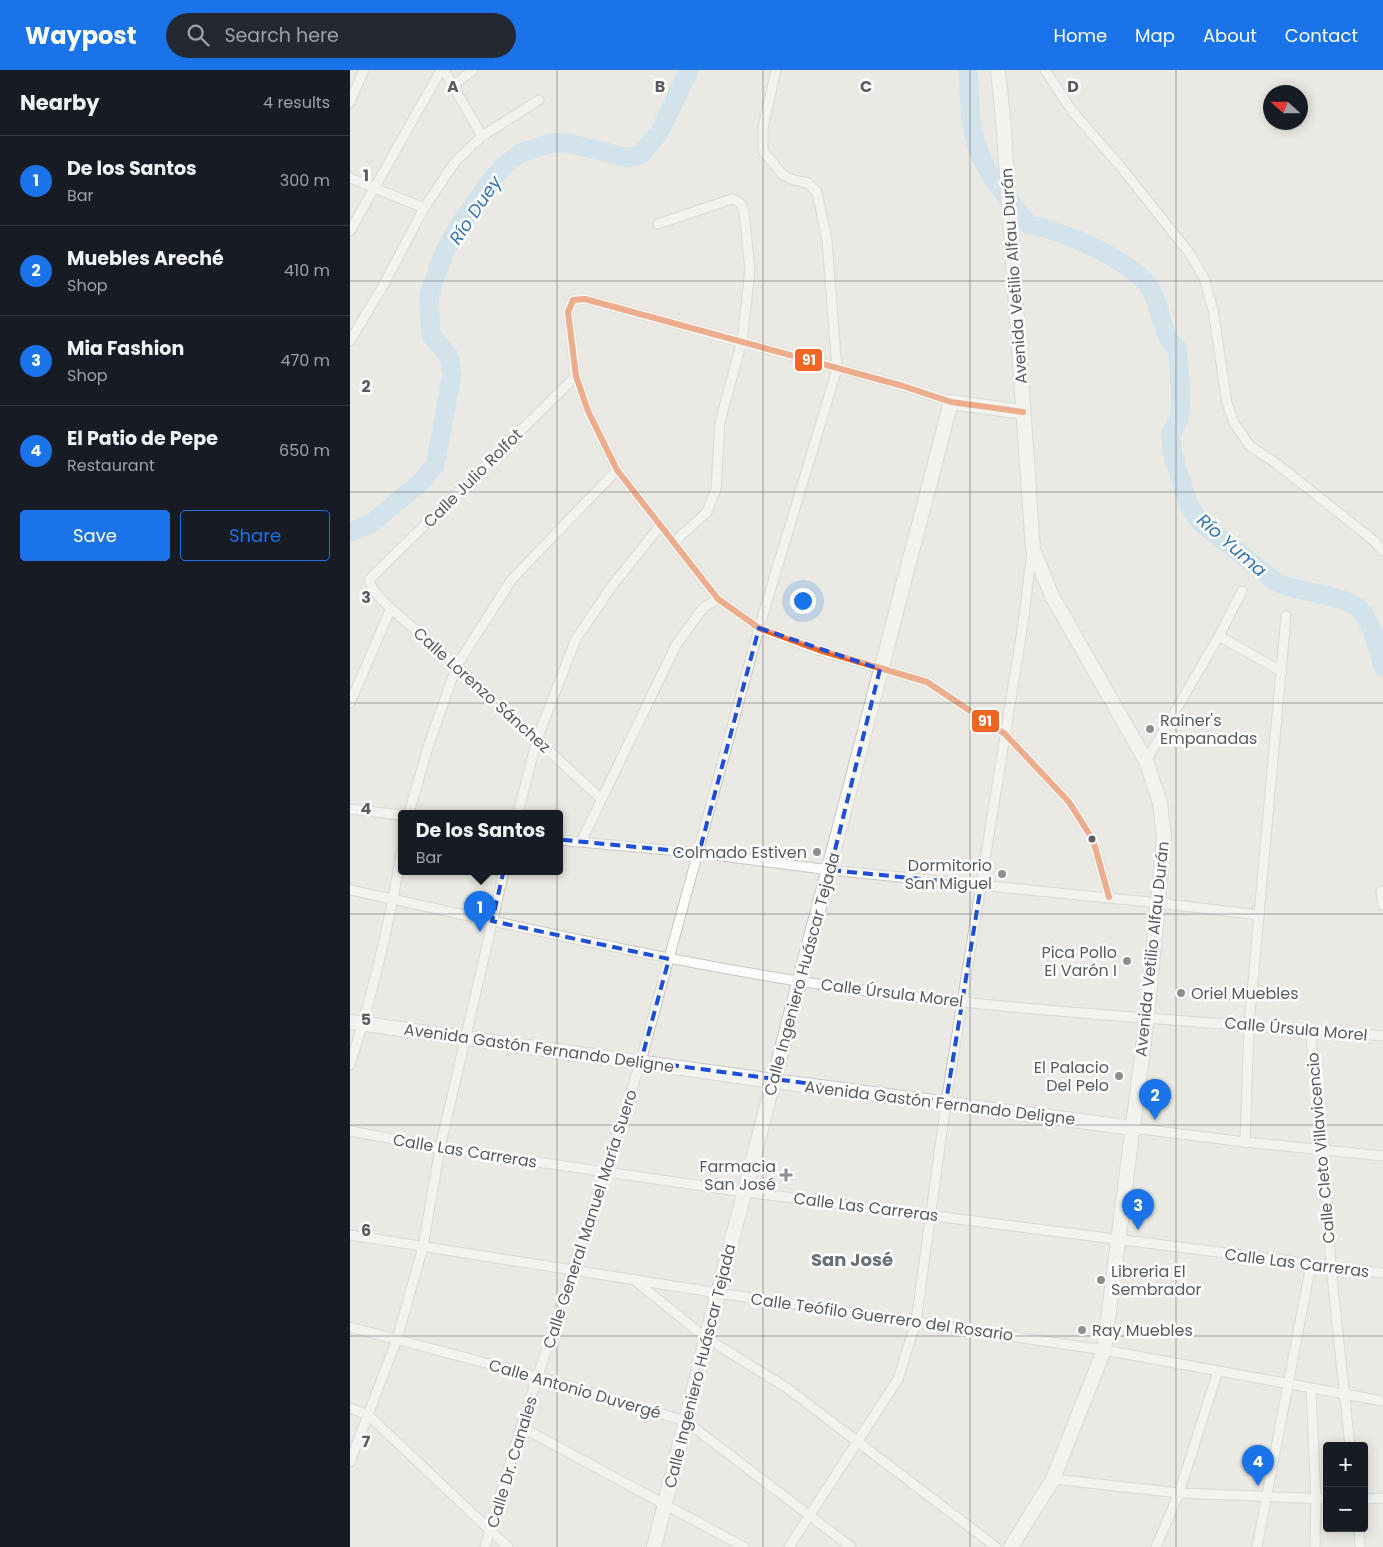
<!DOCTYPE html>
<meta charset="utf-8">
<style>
:root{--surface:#171b24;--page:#242831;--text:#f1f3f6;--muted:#9ea1a6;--line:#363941;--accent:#1a73e8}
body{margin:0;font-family:Poppins,sans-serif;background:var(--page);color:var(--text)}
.controls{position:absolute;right:15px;bottom:15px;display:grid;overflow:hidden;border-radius:5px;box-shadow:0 2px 12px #0003}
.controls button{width:45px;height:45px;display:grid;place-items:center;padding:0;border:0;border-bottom:1px solid var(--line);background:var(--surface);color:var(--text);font:25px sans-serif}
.compass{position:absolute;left:913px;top:15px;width:45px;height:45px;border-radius:50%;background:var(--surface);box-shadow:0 2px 12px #0003;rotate:291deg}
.you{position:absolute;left:452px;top:530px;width:18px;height:18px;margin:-12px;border:4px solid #fff;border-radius:50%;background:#1a73e8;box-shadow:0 0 0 8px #1a73e833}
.badge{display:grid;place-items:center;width:32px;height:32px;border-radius:50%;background:var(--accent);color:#fff;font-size:16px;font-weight:700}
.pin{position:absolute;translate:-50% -41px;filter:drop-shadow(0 1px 2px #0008)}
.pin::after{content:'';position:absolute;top:26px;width:18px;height:15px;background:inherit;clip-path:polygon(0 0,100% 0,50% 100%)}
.popup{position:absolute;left:48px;top:740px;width:165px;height:65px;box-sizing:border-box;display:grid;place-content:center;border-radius:5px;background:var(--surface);filter:drop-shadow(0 1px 4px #0005);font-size:16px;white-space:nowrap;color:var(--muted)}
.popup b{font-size:19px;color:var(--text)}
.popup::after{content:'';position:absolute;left:50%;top:100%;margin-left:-10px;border:10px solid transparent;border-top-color:var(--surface)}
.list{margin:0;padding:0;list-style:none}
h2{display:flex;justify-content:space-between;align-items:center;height:65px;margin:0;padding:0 20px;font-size:21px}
h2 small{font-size:16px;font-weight:400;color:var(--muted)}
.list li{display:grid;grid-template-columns:32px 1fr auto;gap:15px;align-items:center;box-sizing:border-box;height:90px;padding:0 20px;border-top:1px solid var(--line)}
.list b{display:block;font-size:19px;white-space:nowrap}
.list p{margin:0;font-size:16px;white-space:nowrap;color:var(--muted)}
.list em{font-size:16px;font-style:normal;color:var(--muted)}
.actions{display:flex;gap:10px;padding:15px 20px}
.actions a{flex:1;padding:11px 0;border:1px solid var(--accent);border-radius:5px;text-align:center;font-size:18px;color:var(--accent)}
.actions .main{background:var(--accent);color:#fff}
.icon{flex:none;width:28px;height:28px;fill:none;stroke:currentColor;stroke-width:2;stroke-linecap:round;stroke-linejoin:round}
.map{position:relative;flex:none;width:1033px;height:1477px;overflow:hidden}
header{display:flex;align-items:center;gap:30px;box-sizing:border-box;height:70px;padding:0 25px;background:var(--accent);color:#fff}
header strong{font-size:24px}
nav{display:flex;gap:28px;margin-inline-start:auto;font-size:18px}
.search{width:350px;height:45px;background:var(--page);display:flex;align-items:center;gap:12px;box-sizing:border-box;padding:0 18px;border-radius:28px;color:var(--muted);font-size:19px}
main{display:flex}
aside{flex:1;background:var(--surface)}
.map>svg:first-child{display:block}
</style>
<header>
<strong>Waypost</strong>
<div class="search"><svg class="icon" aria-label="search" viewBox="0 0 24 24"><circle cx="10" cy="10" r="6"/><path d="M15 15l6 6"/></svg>Search here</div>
<nav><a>Home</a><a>Map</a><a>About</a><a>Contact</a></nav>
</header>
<main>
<aside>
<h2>Nearby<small>4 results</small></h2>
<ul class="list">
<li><span class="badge">1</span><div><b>De los Santos</b><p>Bar</p></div><em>300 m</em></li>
<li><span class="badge">2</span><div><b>Muebles Areché</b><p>Shop</p></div><em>410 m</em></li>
<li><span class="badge">3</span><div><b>Mia Fashion</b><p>Shop</p></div><em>470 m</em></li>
<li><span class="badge">4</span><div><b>El Patio de Pepe</b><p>Restaurant</p></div><em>650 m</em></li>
</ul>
<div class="actions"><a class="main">Save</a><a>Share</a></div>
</aside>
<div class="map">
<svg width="1033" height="1477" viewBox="0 0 1033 1477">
<rect width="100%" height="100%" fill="#eae9e3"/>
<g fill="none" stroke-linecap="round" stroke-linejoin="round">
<g stroke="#b6dbf7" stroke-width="19">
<path d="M618 0C620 22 619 45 624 66 631 100 659 129 679 155 711 159 789 193 803 223 812 242 811 265 827 278L831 320 830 347 821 364 822 382 839 436 851 453 926 512C949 523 986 524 1004 535 1021 545 1028 579 1033 597"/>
<path d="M0 462 22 453 72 411 85 395 102 305 99 286 81 265 79 225 94 183 105 162 140 111 155 95 171 83 201 73H218L279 88 291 84 309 63 339 0"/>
</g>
<g stroke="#c6c6c4" stroke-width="11">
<g id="street">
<path d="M94 0 132 66"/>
<path d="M695 0 722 41 770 96 840 184 854 208 863 240 877 333 884 353 900 376 927 394 1023 470 1033 481"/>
<path d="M103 16 123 0"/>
<path d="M0 32 14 0"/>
<path d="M0 108 74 138"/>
<path d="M308 154 382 129C390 131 392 134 394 142L400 200 392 271 370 352 366 419 357 442 324 472"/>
<path d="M0 161 91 0"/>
<path d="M0 271 33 216 74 138 105 92 132 66 189 30"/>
<path d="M226 306 20 509C17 522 57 552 67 561 129 615 189 672 250 728"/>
<path d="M601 332 553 316 235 229 223 230 218 242 226 306 238 341 267 400 368 529 409 558 469 580 577 612 655 664 719 732 743 770 759 827"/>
<path d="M869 566 932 602"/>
<path d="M0 633 41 538"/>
<path d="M796 691 869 566 892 521"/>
<path d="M0 739 51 745"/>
<path d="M59 743 79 674 107 595 162 509 267 400"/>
<path d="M168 743 187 669 226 569 262 516 310 456"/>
<path d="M209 770 349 783 480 800 809 833 909 845"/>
<path d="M231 772 326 575 353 538 368 529"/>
<path d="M0 820C149 852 297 887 448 911 641 941 838 950 1033 966"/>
<path d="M1031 821 1033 835"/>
<path d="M960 960 974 1080 981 1197 1000 1376"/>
<path d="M0 995C22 926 39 856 51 785"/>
<path d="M783 1058 895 1072 1033 1086"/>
<path d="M0 1061 90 1078 395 1122 1033 1203"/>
<path d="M895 1072 899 955 936 546"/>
<path d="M0 1165 368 1223 754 1280 1033 1331"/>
<path d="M283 1209 356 1268 437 1318 646 1477"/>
<path d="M0 1257 189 1307 335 1351 501 1477"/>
<path d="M961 1319 966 1429 965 1477"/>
<path d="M0 1338 18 1345 158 1477"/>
<path d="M171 1357 394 1477"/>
<path d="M0 1392 47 1269 73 1177 90 1078 154 801"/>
<path d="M703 1409 829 1423 977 1429"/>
<path d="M1014 1429 1033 1428"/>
<path d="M1009 1458 1010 1477"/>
<path d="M135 1477 171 1357 291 991 409 558 487 299 477 170 467 122 458 113 444 110 433 105 413 81V58L426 0"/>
<path d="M439 1477 548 1309 566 1252 596 1032 673 554 682 481"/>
<path d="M806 1477 829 1423 868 1301"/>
<path d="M907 1477 961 1194"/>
</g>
</g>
<g stroke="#c6c7c5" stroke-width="16">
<g id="secondary">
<path d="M648 0 653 49 683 479 702 526 796 691 810 733 814 767 797 947 754 1280 703 1409 661 1477"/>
<path d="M0 952 424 1011 783 1058"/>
<path d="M304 1477 368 1223 601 332 673 342"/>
</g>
</g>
<use href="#street" stroke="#fcfcfb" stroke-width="9"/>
<use href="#secondary" stroke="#fcfcfb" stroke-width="14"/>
<g stroke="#fff" stroke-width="10">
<path id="bus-1" d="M673 342 601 332 553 316 235 229 223 230 218 242 226 306 238 341 267 400 368 529 409 558 469 580 577 612 655 664 719 732 743 770 759 827"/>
</g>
<use href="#bus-1" stroke="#f26522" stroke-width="6"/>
</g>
<path d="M0 0H1033V1477H0ZM409 558 530 599 480 800 631 815 596 1032 291 991 319 889 142 851 162 765 349 783Z" fill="#eae9e3" fill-opacity=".55" fill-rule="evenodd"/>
<path fill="none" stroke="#1d4ed8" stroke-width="4" stroke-dasharray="10 6" stroke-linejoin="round" d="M409 558 530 599 480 800 631 815 596 1032 291 991 319 889 142 851 162 765 349 783Z"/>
<path fill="none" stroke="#595d62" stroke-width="1" stroke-opacity="0.55" d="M207 0V1477M413 0V1477M620 0V1477M826 0V1477M0 211H1033M0 422H1033M0 633H1033M0 844H1033M0 1055H1033M0 1266H1033"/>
<g fill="#8c8e8f" stroke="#fff" stroke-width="2">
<circle cx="800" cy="659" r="5"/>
<circle cx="467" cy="782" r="5"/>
<circle cx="652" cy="804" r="5"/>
<circle cx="777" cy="891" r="5"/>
<circle cx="831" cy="923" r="5"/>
<circle cx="769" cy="1006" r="5"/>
<path d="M433.5 1097.5h5v5h5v5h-5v5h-5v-5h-5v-5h5z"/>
<circle cx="751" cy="1210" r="5"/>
<circle cx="732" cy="1260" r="5"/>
</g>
<circle fill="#595d62" stroke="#fff" stroke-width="2" cx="742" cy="769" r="4.5"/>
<g text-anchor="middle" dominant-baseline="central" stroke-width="5" stroke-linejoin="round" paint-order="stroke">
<g font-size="16" fill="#595d62" stroke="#fff">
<text transform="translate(664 206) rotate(-94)">Avenida Vetilio Alfau Durán</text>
<text transform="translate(123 408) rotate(-45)">Calle Julio Rolfot</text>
<text transform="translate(132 620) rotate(42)">Calle Lorenzo Sánchez</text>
<text transform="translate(802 879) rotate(-84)">Avenida Vetilio Alfau Durán</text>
<text transform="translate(452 904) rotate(-75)">Calle Ingeniero Huáscar Tejada</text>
<text transform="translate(542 923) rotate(7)">Calle Úrsula Morel</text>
<text transform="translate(946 959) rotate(5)">Calle Úrsula Morel</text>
<text transform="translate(189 978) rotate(8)">Avenida Gastón Fernando Deligne</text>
<text transform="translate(590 1033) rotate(7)">Avenida Gastón Fernando Deligne</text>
<text transform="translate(971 1078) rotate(-95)">Calle Cleto Villavicencio</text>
<text transform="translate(115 1081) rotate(9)">Calle Las Carreras</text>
<text transform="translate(516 1137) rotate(7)">Calle Las Carreras</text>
<text transform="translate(240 1149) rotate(-72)">Calle General Manuel María Suero</text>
<text transform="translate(947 1193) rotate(7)">Calle Las Carreras</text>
<text transform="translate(532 1247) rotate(8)">Calle Teófilo Guerrero del Rosario</text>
<text transform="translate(350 1296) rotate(-76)">Calle Ingeniero Huáscar Tejada</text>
<text transform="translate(225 1319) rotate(16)">Calle Antonio Duvergé</text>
<text transform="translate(162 1392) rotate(-73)">Calle Dr. Canales</text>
</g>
<g font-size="16" fill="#595d62" stroke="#fff" text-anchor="end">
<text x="810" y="650" text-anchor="start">Rainer's<tspan x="810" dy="18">Empanadas</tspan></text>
<text x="457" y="782">Colmado Estiven</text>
<text x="642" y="795">Dormitorio<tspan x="642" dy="18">San Miguel</tspan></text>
<text x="767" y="882">Pica Pollo<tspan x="767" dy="18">El Varón I</tspan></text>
<text x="841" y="923" text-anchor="start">Oriel Muebles</text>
<text x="759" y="997">El Palacio<tspan x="759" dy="18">Del Pelo</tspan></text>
<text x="426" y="1096">Farmacia<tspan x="426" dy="18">San José</tspan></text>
<text x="761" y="1201" text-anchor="start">Libreria El<tspan x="761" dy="18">Sembrador</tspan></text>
<text x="742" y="1260" text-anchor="start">Ray Muebles</text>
</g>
<g font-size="18" font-style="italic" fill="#3775b7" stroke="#fff">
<text transform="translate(125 140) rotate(-56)">Río Duey</text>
<text transform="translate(882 475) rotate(41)">Río Yuma</text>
</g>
<g font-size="18" font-weight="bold" fill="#6a6f75" stroke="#fff">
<text x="502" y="1189">San José</text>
</g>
</g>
<g font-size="16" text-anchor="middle" font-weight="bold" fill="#595d62" stroke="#fff" stroke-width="5" stroke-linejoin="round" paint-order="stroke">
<text x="103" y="22">A</text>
<text x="310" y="22">B</text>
<text x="516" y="22">C</text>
<text x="723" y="22">D</text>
<text x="16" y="111">1</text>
<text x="16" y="322">2</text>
<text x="16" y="533">3</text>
<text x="16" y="744">4</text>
<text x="16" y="955">5</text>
<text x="16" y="1166">6</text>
<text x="16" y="1377">7</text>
</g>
<g stroke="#fff" stroke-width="2">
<rect x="444" y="278" width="29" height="24" rx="5" fill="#f26522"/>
<rect x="621" y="639" width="29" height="24" rx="5" fill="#f26522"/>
</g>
<g font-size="14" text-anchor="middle" font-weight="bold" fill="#fff">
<text x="459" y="295">91</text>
<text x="635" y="656">91</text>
</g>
</svg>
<div class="controls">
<button>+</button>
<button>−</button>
</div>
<svg class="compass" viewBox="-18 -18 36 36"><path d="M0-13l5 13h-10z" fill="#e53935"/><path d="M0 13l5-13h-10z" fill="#9ea1a6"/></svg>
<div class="you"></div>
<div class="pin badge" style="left:130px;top:862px">1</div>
<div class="popup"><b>De los Santos</b>Bar</div>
<div class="pin badge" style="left:805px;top:1050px">2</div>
<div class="pin badge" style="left:788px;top:1160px">3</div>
<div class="pin badge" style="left:908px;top:1416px">4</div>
</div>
</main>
